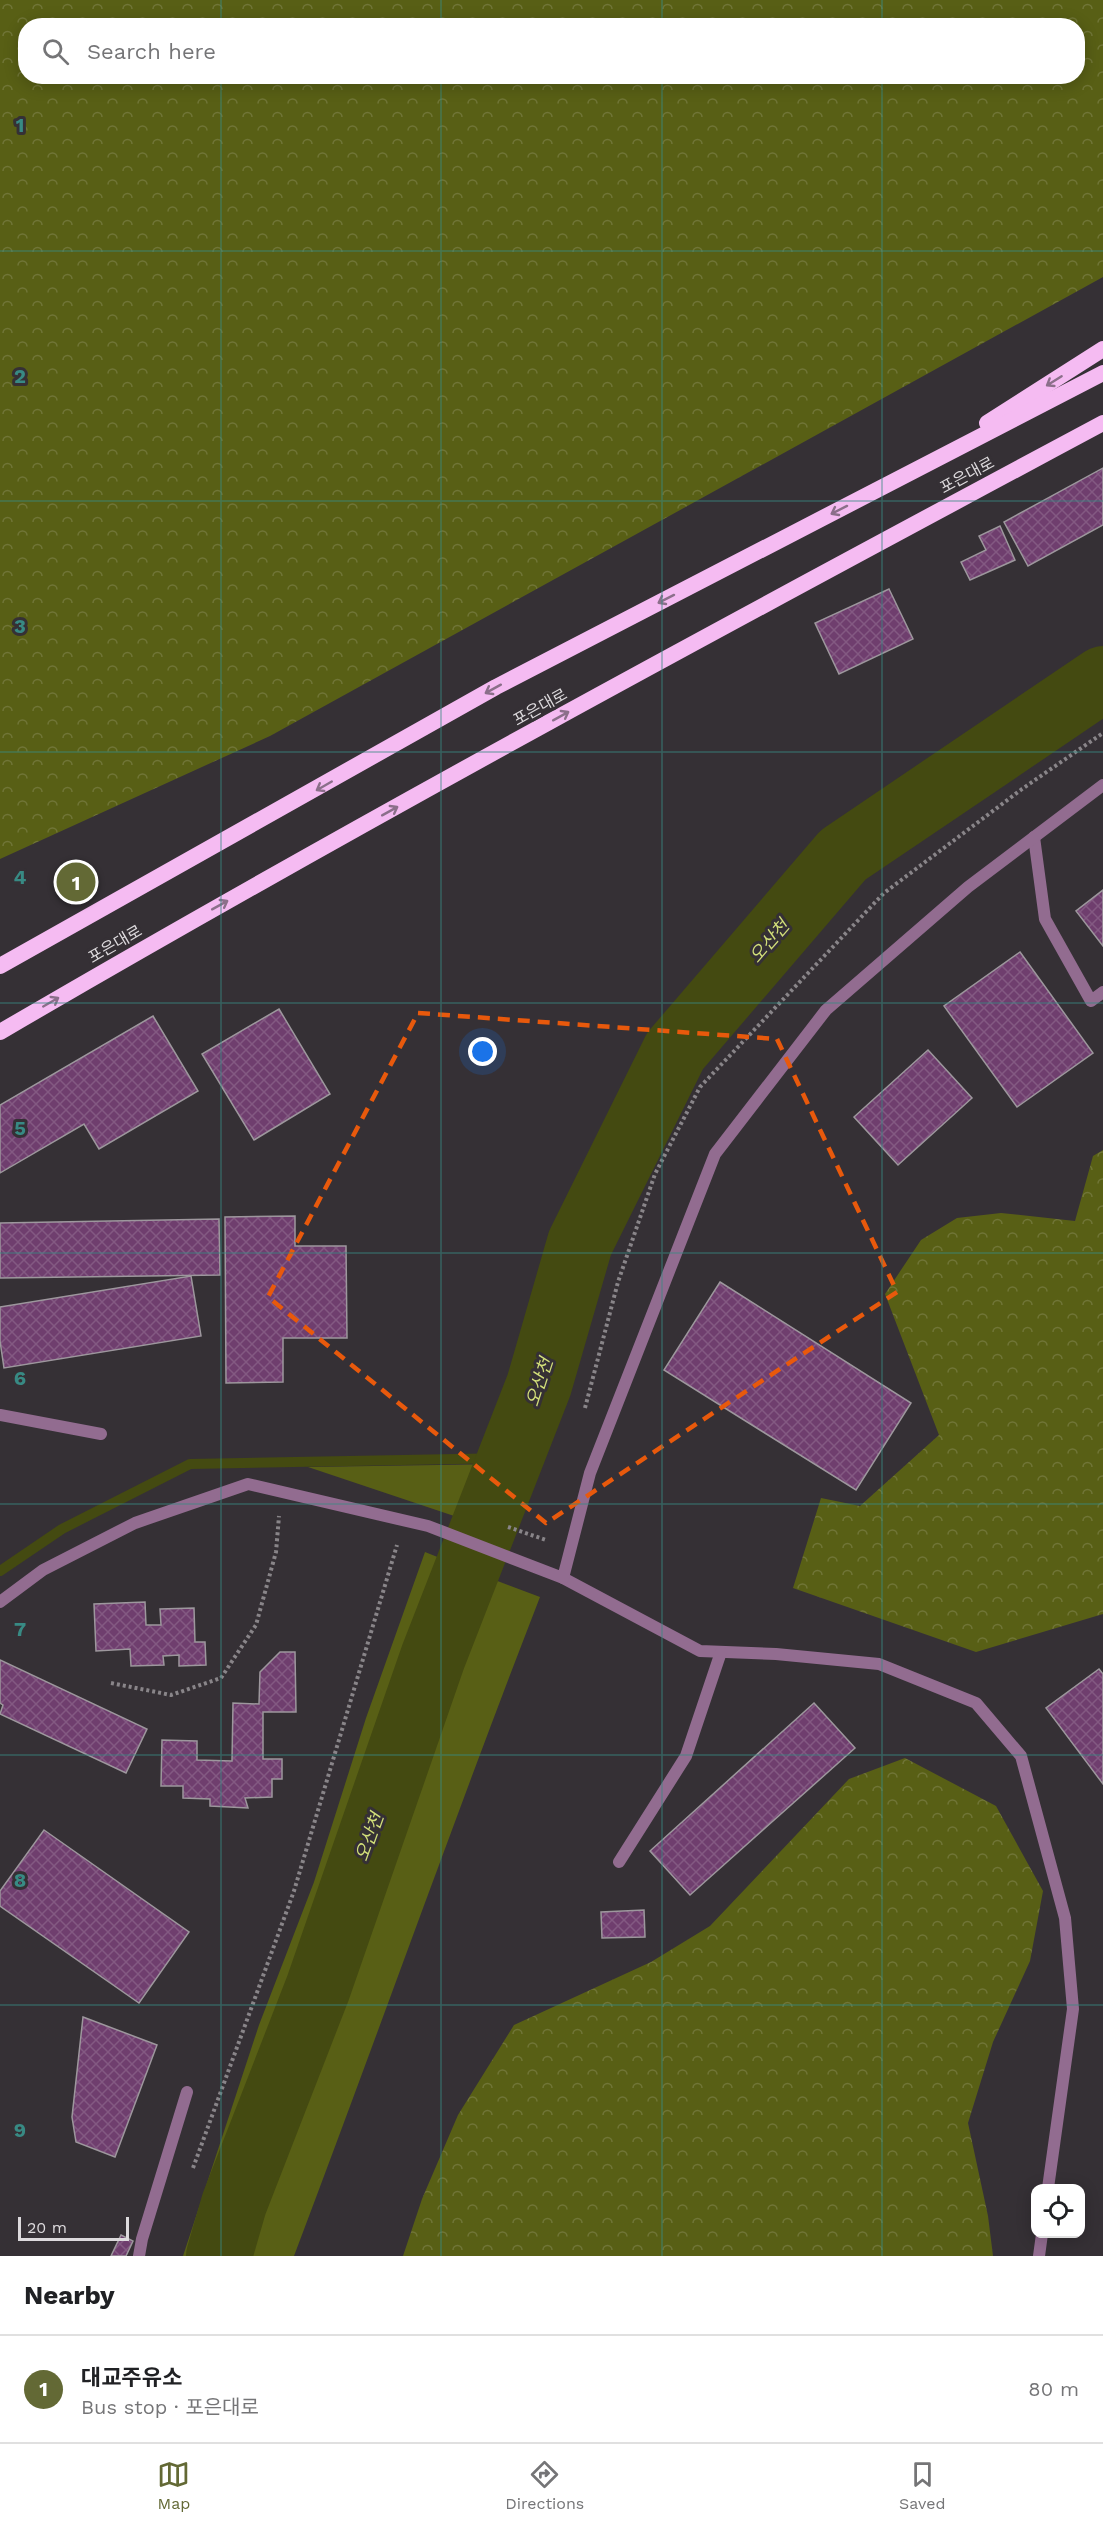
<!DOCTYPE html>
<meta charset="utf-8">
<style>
:root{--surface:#fff;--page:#f6f6f6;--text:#202124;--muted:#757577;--line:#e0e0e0;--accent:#636935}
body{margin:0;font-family:"Work Sans","Noto Sans KR",sans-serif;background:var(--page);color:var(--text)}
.controls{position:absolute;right:18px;bottom:18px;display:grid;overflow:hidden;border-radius:12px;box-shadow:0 3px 15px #0003}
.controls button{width:54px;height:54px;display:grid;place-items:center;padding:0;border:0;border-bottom:2px solid var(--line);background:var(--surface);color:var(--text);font:30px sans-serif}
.scale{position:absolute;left:18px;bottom:15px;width:111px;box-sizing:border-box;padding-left:6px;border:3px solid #dddadd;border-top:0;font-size:16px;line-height:21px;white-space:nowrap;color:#dddadd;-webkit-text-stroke:4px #353035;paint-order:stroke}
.you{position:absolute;left:483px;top:1052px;width:21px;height:21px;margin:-15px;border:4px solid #fff;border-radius:50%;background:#1a73e8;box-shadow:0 0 0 9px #1a73e833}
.badge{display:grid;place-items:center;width:39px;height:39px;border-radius:50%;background:var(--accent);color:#fff;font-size:20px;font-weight:700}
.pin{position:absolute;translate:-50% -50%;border:3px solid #fff;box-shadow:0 2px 6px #0006}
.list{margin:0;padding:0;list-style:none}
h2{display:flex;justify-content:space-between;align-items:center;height:78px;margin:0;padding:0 24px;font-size:26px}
h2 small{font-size:20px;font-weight:400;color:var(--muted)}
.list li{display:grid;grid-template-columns:39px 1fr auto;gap:18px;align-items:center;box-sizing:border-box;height:108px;padding:0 24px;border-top:2px solid var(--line)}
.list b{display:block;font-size:22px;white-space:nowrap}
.list p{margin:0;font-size:20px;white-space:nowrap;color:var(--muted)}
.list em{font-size:20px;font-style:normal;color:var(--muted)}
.icon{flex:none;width:33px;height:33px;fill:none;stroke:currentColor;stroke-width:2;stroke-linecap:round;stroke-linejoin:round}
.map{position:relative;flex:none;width:1103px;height:2256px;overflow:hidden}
.search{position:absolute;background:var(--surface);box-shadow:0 3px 15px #0003;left:18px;right:18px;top:18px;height:66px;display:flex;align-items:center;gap:15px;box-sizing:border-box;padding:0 21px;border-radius:24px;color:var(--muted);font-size:22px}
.sheet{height:186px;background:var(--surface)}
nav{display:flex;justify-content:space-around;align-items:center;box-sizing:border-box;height:84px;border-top:2px solid var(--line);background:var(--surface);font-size:16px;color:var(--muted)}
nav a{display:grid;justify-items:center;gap:3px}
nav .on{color:var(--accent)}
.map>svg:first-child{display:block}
</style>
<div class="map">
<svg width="1103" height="2256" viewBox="0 0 1103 2256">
<defs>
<pattern id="forest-crowns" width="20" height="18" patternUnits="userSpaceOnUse" patternTransform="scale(1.5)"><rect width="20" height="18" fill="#585f15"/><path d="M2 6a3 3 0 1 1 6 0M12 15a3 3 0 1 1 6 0" fill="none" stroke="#707537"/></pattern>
<pattern id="building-cross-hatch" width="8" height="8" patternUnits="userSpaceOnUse" patternTransform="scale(1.5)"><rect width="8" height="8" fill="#6f3e6e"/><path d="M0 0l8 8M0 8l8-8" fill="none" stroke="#835982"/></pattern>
</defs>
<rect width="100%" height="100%" fill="#353035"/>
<g fill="#585f15">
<path d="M503 1464 478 1524 308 1467Z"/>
<path d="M425 1552 455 1564 311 1987 227 2201 210 2256H183L259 2025 314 1882 366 1718Z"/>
<path d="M479 1574 540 1597C455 1816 377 2037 294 2256H230L248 2196Z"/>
</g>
<g fill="url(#forest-crowns)" fill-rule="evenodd">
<path d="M0 0H1103V277L270 736 0 859ZM26 26H1078V76H26Z"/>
<path d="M1103 1150V1614L976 1652 793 1588 821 1498 860 1506 939 1435 885 1294 921 1240 957 1218 1001 1213 1075 1221 1093 1156Z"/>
<path d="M905 1758 996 1806 1043 1891 1030 1961 993 2042 968 2123 988 2216 993 2256H403L422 2199 458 2115 514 2025 651 1962 710 1926 849 1779Z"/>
</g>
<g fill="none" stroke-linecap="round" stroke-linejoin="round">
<path stroke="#444a11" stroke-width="10" d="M0 1571 62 1529 190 1464 511 1458"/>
<path stroke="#444a11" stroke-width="66" d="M219 2256 234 2204 318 1988 433 1657 539 1385 580 1243 675 1051 843 855 1103 679"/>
</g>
<g fill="url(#building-cross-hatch)" stroke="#9d979d" stroke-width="1.5">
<path d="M1103 468V525L1028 566 1004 522Z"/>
<path d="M1000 526 1015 560 970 580 961 562 986 550 979 536Z"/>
<path d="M889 589 913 639 839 674 815 623Z"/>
<path d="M1103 890V946L1076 911Z"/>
<path d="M1020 952 1093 1053 1017 1107 944 1006Z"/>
<path d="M279 1009 330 1094 254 1140 202 1054Z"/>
<path d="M153 1016 198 1091 99 1149 84 1124 0 1173V1105Z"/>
<path d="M928 1050 972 1098 898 1165 854 1117Z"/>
<path d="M295 1216V1246H346L347 1338H283V1382L226 1383 225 1217Z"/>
<path d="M219 1219 220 1275 0 1278V1223Z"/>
<path d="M191 1276 201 1336 4 1368 0 1341V1307Z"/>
<path d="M720 1282 911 1403 856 1490 664 1370Z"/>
<path d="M145 1602 146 1625H161L160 1609 194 1608 195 1642H205L206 1665 179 1666V1655L163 1656 164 1665 131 1666 130 1649 96 1651 94 1604Z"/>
<path d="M280 1652H295L296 1712H263V1759H282V1779H272V1797L245 1798 248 1808 210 1806V1799L183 1798V1786H161L162 1740 197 1741V1760L232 1761 233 1703 259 1704 260 1672Z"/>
<path d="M0 1660 147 1729 126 1773 0 1714 3 1705 0 1703Z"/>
<path d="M1099 1669 1103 1674V1784L1046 1708Z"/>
<path d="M814 1703 855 1748 690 1895 650 1851Z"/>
<path d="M44 1830 189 1932 139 2003 0 1906V1891Z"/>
<path d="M644 1910 645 1937 602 1938 601 1912Z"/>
<path d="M83 2017 157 2045 115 2157 76 2142 72 2117Z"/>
<path d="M121 2235 133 2241 126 2256H111Z"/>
</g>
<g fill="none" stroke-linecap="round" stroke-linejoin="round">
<g stroke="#898589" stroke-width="4" stroke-dasharray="3 3" stroke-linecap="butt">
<path d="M585 1408 618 1282 655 1174 700 1087 884 893 1022 789 1103 733"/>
<path d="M508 1527 546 1540"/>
<path d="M111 1683 171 1695 221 1678 256 1625 276 1552 279 1516"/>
<path d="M193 2168 294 1891 397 1545"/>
</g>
<g stroke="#926c90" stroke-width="12">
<path d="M1034 837 1045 919 1091 1001 1103 992"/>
<path d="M0 1415 101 1434"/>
<path d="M563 1578 700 1651 776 1654 879 1664 976 1703 1021 1756 1065 1918 1073 2009 1048 2188"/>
<path d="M619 1862 686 1756 721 1652"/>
<path d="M139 2256 142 2239 187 2092"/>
<path d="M1039 2256 1042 2234"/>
</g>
<path stroke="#926c90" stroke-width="12" d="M0 1602 43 1570 135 1523 248 1484 428 1526 563 1578 590 1473 715 1154 826 1010 968 887 1103 785"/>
<g stroke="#f5bbf2" stroke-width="16">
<path d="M987 423 1103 349"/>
<path d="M0 966 496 687 1103 373"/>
<path d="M0 1032C363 820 733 621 1103 423"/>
</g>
</g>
<defs><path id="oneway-shaft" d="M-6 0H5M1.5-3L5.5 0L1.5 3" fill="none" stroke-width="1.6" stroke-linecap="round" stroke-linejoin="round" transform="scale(1.5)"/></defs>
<g stroke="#8b6f8a">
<use href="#oneway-shaft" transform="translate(1054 381) rotate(148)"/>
<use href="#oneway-shaft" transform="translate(839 510) rotate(153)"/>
<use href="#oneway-shaft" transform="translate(666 599) rotate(153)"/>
<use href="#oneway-shaft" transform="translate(493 689) rotate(151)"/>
<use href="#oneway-shaft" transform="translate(561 716) rotate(-29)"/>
<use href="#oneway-shaft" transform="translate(324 786) rotate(150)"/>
<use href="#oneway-shaft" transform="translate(390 811) rotate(-29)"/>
<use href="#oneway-shaft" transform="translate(220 905) rotate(-29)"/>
<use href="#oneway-shaft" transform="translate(51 1002) rotate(-30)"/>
</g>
<path fill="none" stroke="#e8590c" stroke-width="4.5" stroke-dasharray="12 8" stroke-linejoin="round" d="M418 1013 777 1039 897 1292 546 1523 268 1297Z"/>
<path fill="none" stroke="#388a84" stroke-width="1.5" stroke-opacity="0.55" d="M221 0V26M441 0V26M662 0V26M882 0V26M221 76V2256M441 76V2256M662 76V2256M882 76V2256M0 251H1103M0 501H1103M0 752H1103M0 1003H1103M0 1253H1103M0 1504H1103M0 1755H1103M0 2005H1103"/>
<g text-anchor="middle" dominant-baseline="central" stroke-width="6" stroke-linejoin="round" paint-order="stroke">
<g font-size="16" fill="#dddadd" stroke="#353035">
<text transform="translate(967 475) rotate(-28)">포은대로</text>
<text transform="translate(540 707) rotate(-29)">포은대로</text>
<text transform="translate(115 944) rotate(-30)">포은대로</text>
</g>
<g font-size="18" font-style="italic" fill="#d2df79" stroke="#353035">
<text transform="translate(769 941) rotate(-49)">오산천</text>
<text transform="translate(539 1382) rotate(-72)">오산천</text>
<text transform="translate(369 1837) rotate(-70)">오산천</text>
</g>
</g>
<g font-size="20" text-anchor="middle" font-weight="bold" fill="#388a84" stroke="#353035" stroke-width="6" stroke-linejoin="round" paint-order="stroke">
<text x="20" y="132">1</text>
<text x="20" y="383">2</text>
<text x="20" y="633">3</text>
<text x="20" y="884">4</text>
<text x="20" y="1135">5</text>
<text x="20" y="1385">6</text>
<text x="20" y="1636">7</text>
<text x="20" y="1887">8</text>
<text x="20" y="2137">9</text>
</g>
</svg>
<div class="controls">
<button><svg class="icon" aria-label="locate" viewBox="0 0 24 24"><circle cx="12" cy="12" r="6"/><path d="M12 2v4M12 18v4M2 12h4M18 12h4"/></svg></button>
</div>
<div class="scale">20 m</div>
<div class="you"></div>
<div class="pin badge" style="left:76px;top:882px">1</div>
<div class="search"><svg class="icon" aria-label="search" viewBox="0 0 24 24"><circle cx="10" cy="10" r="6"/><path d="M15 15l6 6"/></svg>Search here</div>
</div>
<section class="sheet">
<h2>Nearby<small></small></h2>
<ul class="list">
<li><span class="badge">1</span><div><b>대교주유소</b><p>Bus stop · 포은대로</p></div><em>80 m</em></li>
</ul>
</section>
<nav>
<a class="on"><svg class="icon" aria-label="map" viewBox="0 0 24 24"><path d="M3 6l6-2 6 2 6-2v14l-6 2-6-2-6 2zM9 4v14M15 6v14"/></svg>Map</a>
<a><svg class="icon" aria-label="directions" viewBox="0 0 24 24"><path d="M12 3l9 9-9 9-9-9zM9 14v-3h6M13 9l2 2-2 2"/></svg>Directions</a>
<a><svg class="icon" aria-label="saved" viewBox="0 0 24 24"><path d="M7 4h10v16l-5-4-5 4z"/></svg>Saved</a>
</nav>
